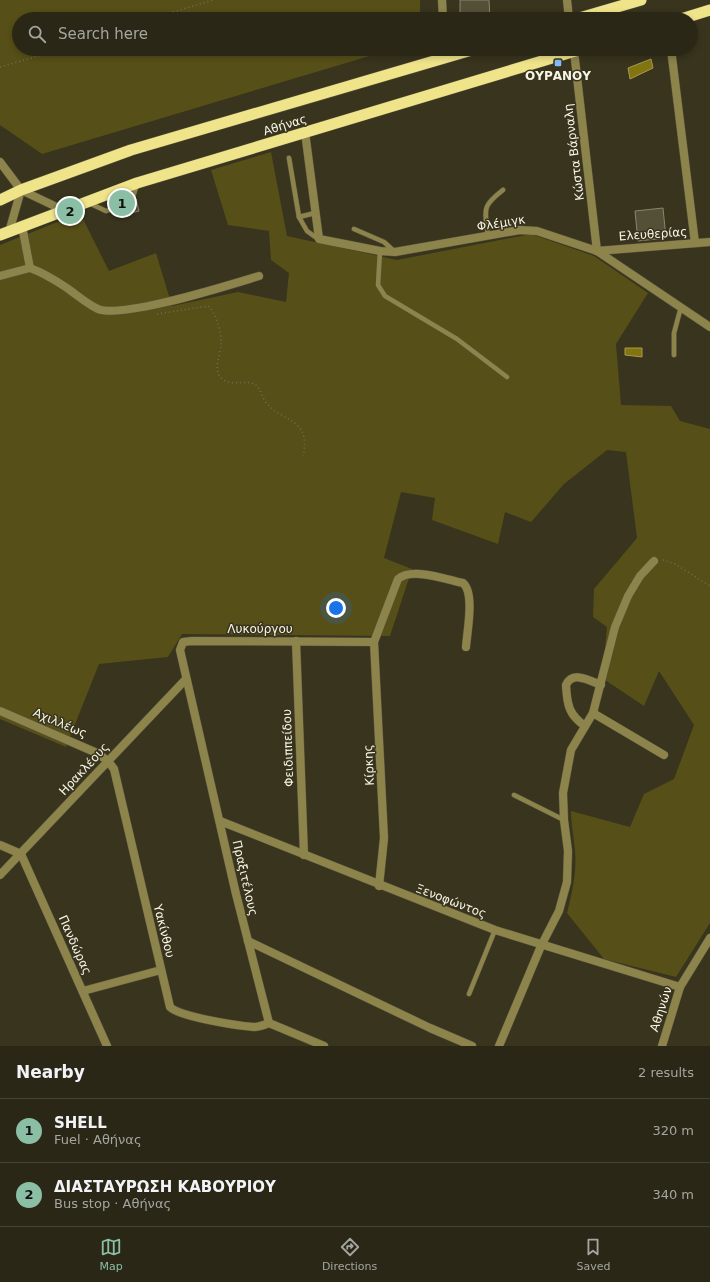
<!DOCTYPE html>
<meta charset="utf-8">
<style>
:root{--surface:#2a2716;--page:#322f1f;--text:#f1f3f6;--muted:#a5a5a1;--line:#464435;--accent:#8abfa5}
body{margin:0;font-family:"DejaVu Sans",sans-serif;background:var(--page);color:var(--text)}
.you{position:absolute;left:336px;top:608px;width:14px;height:14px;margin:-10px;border:3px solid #fff;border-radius:50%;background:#1a73e8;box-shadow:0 0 0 6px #1a73e833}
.badge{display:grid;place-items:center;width:26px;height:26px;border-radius:50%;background:var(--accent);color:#111;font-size:13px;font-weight:700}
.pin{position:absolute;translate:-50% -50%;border:2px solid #fff;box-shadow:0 1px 4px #0006}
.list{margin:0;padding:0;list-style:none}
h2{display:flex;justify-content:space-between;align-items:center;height:52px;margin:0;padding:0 16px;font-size:17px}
h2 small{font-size:13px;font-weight:400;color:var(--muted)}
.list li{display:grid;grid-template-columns:26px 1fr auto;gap:12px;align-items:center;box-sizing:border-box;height:64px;padding:0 16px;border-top:1px solid var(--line)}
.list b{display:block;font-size:15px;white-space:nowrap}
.list p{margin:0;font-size:13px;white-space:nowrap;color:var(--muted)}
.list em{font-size:13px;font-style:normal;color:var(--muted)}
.icon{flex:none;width:22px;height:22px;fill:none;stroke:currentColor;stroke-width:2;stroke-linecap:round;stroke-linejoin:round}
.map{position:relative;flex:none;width:710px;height:1046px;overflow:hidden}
.search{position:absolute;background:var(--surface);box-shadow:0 2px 6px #0003;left:12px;right:12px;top:12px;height:44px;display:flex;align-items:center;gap:10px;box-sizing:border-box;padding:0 14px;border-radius:22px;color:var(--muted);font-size:15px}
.sheet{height:180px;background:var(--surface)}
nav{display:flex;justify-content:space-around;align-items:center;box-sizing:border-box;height:56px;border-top:1px solid var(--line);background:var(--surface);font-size:11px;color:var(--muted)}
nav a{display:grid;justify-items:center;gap:2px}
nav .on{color:var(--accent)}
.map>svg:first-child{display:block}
</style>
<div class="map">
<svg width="710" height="1046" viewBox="0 0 710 1046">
<rect width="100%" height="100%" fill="#38341d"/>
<g fill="#574f18">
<path d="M0 0H420V19H19V49H393L42 154 0 125Z"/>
<path d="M271 152 287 236 397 260 531 234 594 256 648 293 616 344 621 405 671 406 680 421 710 429V923L676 977 604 959 567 913C572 893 577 872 575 851 574 837 571 824 571 811L630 827 644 794 674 779 694 725 659 671 644 706 602 678 607 627 593 617 594 589 637 538 626 452 607 450 564 484 531 522 505 512 498 544 432 520 435 498 401 492 384 558 412 569 390 636 182 634 168 657 99 664 66 747 0 719V245L80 213 109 271 156 253 172 306 238 292 286 302 289 273 271 260 269 231 228 225 211 170Z"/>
</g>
<g fill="#82750f" stroke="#a59b50">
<path d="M651 59 653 68 630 79 628 68Z"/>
<path d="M625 348H642V357L625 355Z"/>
</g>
<g fill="#545038" stroke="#8a866c">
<path d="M460 0H489L490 19H460Z"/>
<path d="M136 199 139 211 124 215 122 210 133 206Z"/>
<path d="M663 208 666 238 638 241 635 211Z"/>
</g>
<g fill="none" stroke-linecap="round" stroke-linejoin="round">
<g stroke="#57533d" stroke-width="5.5">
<g id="service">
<path d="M289 158 299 217 315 213"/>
<path d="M89 203 106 211 131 203 137 184"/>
<path d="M299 217 307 231 318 239"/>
<path d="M354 229 384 242 395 252"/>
<path d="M488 236C485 209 481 207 503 190"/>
<path d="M380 251 378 285 385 296 457 339 507 377"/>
<path d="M674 355V333L681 307"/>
<path d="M514 795 564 820"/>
<path d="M469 994 495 930"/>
</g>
</g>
<g stroke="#57533d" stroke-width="9">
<g id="minor">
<path d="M567 0 569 19"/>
<path d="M671 49 695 243"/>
<path d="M574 51 597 251"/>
<path d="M305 132 319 239 380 251 395 252 520 230 537 231 597 251 710 327"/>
<path d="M22 226 30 268C44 273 55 280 67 288 77 295 87 304 98 309 123 319 229 285 259 276"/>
<path d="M597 251 710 242"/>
<path d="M0 276 30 268"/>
<path d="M296 641 304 855"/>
<path d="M0 711 97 753 108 761 114 769 170 1007C180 1017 239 1026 254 1027 259 1027 264 1025 269 1023"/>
<path d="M593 713 664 755"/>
<path d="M585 726C569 715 567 705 566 685 573 670 590 681 601 685"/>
<path d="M220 821 495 930 680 987"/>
<path d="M0 845 21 854"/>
<path d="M21 854 107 1046"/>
<path d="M0 875 186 679"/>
<path d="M379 886 384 838 374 642 398 579C412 567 445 579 463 583 475 593 467 632 466 647"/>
<path d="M248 941 430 1028 472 1046"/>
<path d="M83 991 161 970"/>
<path d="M324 1046 269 1023 236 894 180 650 183 642 192 641 374 642"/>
<path d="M499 1046 541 946 559 911 567 882 568 851 564 820 563 793 571 750 593 713 615 627 628 596 640 576 654 561"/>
<path d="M662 1046 680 987 710 938"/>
</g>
</g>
<g stroke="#57533d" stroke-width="9">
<g id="tertiary">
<path d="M442 0 443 19"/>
<path d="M0 162 21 190"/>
<path d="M21 190 63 210"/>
<path d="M9 232 21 190"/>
</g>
</g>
<g stroke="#57533d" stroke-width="12">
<g id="trunk">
<path d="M576 19 641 0"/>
<path d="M681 19 710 10"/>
<path d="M0 200 21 190 131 150 475 49"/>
<path d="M0 235 137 183 582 49"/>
</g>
</g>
<g stroke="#726e5a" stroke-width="1.5" stroke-dasharray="1 3" stroke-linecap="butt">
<path d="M150 19 213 0"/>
<path d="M0 67 63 49"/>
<path d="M157 314 208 306C216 313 221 331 221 342 222 353 212 368 221 378 230 386 240 381 251 383 261 385 260 394 265 401 280 423 312 416 303 456"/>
<path d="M663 560 675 564 710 586"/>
</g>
<use href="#service" stroke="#8d844c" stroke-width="4.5"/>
<use href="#minor" stroke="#8d844c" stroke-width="8"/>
<use href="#tertiary" stroke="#8d844c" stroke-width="8"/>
<use href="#trunk" stroke="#f0e48a" stroke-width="11"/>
</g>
<rect fill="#82bcfa" stroke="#38341d" stroke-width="1.5" x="554" y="59" width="8" height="8" rx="2"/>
<g text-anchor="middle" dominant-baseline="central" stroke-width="3" stroke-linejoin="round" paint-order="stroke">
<g font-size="12" font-weight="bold" fill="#f7f5e6" stroke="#38341d">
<text x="558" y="76">ΟΥΡΑΝΟΥ</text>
</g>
<g font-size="12" fill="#f7f5e6" stroke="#38341d">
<text transform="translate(285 125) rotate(-17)">Αθήνας</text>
<text transform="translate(574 152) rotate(-97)">Κώστα Βάρναλη</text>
<text transform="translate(501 223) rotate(-9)">Φλέμιγκ</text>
<text transform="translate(653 234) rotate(-4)">Ελευθερίας</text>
<text x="260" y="629">Λυκούργου</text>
<text transform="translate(60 723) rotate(23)">Αχιλλέως</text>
<text transform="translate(288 748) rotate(-92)">Φειδιππείδου</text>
<text transform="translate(369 765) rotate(-93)">Κίρκης</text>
<text transform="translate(84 769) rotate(-47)">Ηρακλέους</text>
<text transform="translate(245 878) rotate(77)">Πραξιτέλους</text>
<text transform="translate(451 901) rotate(21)">Ξενοφώντος</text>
<text transform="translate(164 931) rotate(76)">Υακίνθου</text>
<text transform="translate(75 945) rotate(66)">Πανδώρας</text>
<text transform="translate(661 1009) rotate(-72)">Αθηνών</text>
</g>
</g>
</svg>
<div class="you"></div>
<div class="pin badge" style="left:122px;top:203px">1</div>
<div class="pin badge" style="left:70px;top:211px">2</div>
<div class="search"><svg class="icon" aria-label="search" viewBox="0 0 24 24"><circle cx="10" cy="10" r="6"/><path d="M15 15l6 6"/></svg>Search here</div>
</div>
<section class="sheet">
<h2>Nearby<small>2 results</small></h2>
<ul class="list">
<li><span class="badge">1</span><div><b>SHELL</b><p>Fuel · Αθήνας</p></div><em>320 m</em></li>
<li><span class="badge">2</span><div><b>ΔΙΑΣΤΑΥΡΩΣΗ ΚΑΒΟΥΡΙΟΥ</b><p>Bus stop · Αθήνας</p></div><em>340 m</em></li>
</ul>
</section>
<nav>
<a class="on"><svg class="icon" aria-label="map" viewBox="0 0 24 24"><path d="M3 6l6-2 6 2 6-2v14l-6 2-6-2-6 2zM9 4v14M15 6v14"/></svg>Map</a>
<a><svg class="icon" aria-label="directions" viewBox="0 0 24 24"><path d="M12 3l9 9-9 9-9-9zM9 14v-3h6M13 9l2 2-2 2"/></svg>Directions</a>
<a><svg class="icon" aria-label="saved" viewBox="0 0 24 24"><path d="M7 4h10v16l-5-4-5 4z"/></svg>Saved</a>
</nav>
